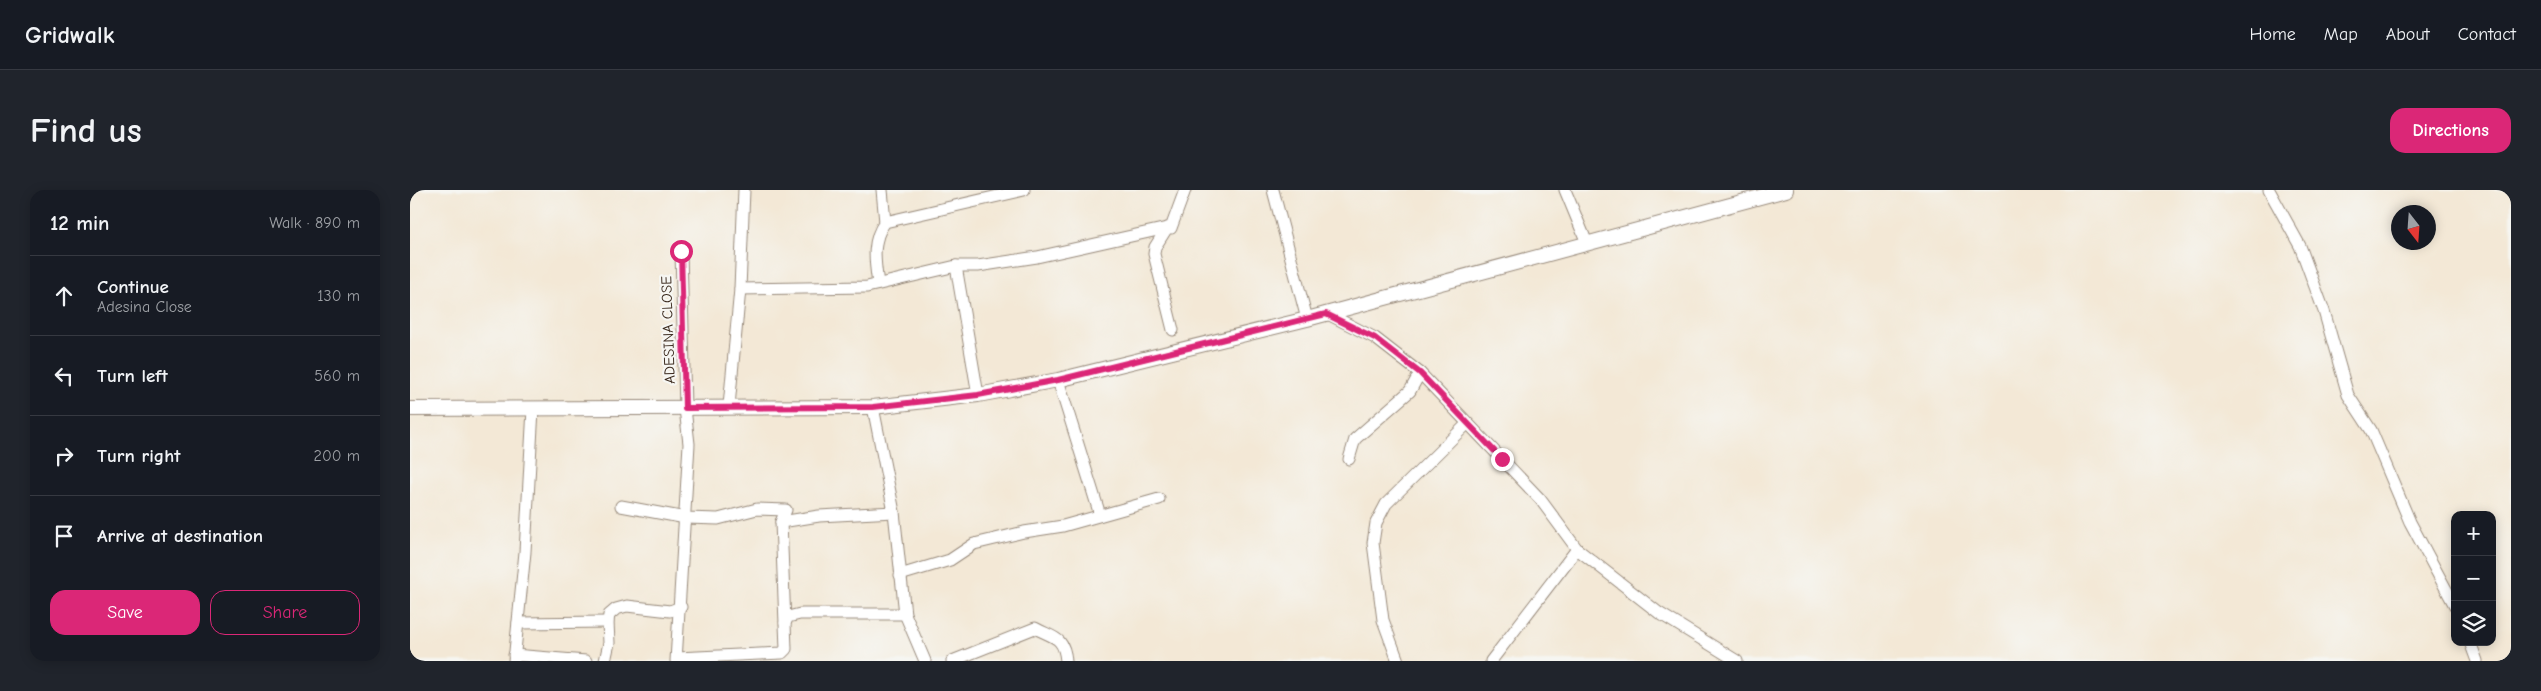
<!DOCTYPE html>
<meta charset="utf-8">
<style>
:root{--surface:#171b24;--page:#20242c;--text:#f1f3f6;--muted:#9ea1a6;--line:#363941;--accent:#db2777}
body{margin:0;font-family:"Comic Neue",sans-serif;background:var(--page);color:var(--text)}
.controls{position:absolute;right:15px;bottom:15px;display:grid;overflow:hidden;border-radius:10px;box-shadow:0 2px 12px #0003}
.controls button{width:45px;height:45px;display:grid;place-items:center;padding:0;border:0;border-bottom:1px solid var(--line);background:var(--surface);color:var(--text);font:25px sans-serif}
.compass{position:absolute;left:1981px;top:15px;width:45px;height:45px;border-radius:50%;background:var(--surface);box-shadow:0 2px 12px #0003;rotate:163deg}
.stop{position:absolute;width:15px;height:15px;margin:-11px;border:4px solid #db2777;border-radius:50%;background:#fff}
.stop.end{background:#db2777;border-color:#fff;box-shadow:0 1px 5px #0008}
.list{margin:0;padding:0;list-style:none}
h2{display:flex;justify-content:space-between;align-items:center;height:65px;margin:0;padding:0 20px;font-size:21px}
h2 small{font-size:16px;font-weight:400;color:var(--muted)}
.list li{display:grid;grid-template-columns:32px 1fr auto;gap:15px;align-items:center;box-sizing:border-box;height:80px;padding:0 20px;border-top:1px solid var(--line)}
.list b{display:block;font-size:19px;white-space:nowrap}
.list p{margin:0;font-size:16px;white-space:nowrap;color:var(--muted)}
.list em{font-size:16px;font-style:normal;color:var(--muted)}
.actions{display:flex;gap:10px;padding:15px 20px}
.actions a{flex:1;padding:11px 0;border:1px solid var(--accent);border-radius:15px;text-align:center;font-size:18px;color:var(--accent)}
.actions .main{background:var(--accent);color:#fff}
.icon{flex:none;width:28px;height:28px;fill:none;stroke:currentColor;stroke-width:2;stroke-linecap:round;stroke-linejoin:round}
.map{position:relative;flex:none;width:2101px;height:471px;overflow:hidden;border-radius:15px}
header{display:flex;align-items:center;gap:30px;box-sizing:border-box;height:70px;padding:0 25px;background:var(--surface);border-bottom:1px solid var(--line)}
header strong{font-size:24px}
nav{display:flex;gap:28px;margin-inline-start:auto;font-size:18px}
.intro{display:flex;align-items:center;justify-content:space-between;box-sizing:border-box;height:120px;padding:0 30px}
h1{margin:0;font-size:35px}
.button{padding:12px 22px;border-radius:15px;background:var(--accent);color:#fff;font-size:18px;font-weight:700}
main{display:flex;gap:30px;padding:0 30px}
aside{flex:1;background:var(--surface);border-radius:15px;box-shadow:0 2px 12px #0003}
.map>svg:first-child{display:block}
</style>
<header>
<strong>Gridwalk</strong>
<nav><a>Home</a><a>Map</a><a>About</a><a>Contact</a></nav>
</header>
<div class="intro"><h1>Find us</h1><a class="button">Directions</a></div>
<main>
<aside>
<h2>12 min<small>Walk · 890 m</small></h2>
<ul class="list">
<li><svg class="icon" aria-label="ahead" viewBox="0 0 24 24"><path d="M12 20V5M6 11l6-6 6 6"/></svg><div><b>Continue</b><p>Adesina Close</p></div><em>130 m</em></li>
<li><svg class="icon" aria-label="left" viewBox="0 0 24 24"><path d="M17 20v-9H6M10 6l-5 5 5 5"/></svg><div><b>Turn left</b></div><em>560 m</em></li>
<li><svg class="icon" aria-label="right" viewBox="0 0 24 24"><path d="M7 20v-9h11M14 6l5 5-5 5"/></svg><div><b>Turn right</b></div><em>200 m</em></li>
<li><svg class="icon" aria-label="arrive" viewBox="0 0 24 24"><path d="M6 21V4h12l-3 4 3 4H6"/></svg><div><b>Arrive at destination</b></div></li>
</ul>
<div class="actions"><a class="main">Save</a><a>Share</a></div>
</aside>
<div class="map">
<svg width="2101" height="471" viewBox="0 0 2101 471">
<rect width="100%" height="100%" fill="#f6f6f2"/>
<filter id="ink" filterUnits="userSpaceOnUse"><feTurbulence type="fractalNoise" baseFrequency=".02" numOctaves="2"/><feDisplacementMap in="SourceGraphic" scale="10" xChannelSelector="R" yChannelSelector="G"/><feConvolveMatrix kernelMatrix="1 2 1 2 8 2 1 2 1" color-interpolation-filters="sRGB"/></filter>
<filter id="wash" filterUnits="userSpaceOnUse"><feTurbulence type="fractalNoise" baseFrequency=".0096" numOctaves="4" result="noise"/><feDisplacementMap in="SourceGraphic" scale="20" xChannelSelector="R" yChannelSelector="G"/><feGaussianBlur stdDeviation="1.12" result="paint"/><feColorMatrix in="noise" values="0 0 0 0 0 0 0 0 0 0 0 0 0 0 0 0 0 1.4 0 .05"/><feComposite in="paint" operator="in"/></filter>
<g filter="url(#wash)">
<rect width="100%" height="100%" fill="#f3e8d6"/>
</g>
<g filter="url(#ink)">
<g fill="none" stroke-linecap="round" stroke-linejoin="round">
<g stroke="#97897a" stroke-width="13">
<g id="minor">
<path d="M472 0 475 32"/>
<path d="M863 0 897 129"/>
<path d="M1155 0 1177 53"/>
<path d="M1859 0 1890 56 1914 121 1938 205 1961 240 2000 332 2045 416"/>
<path d="M546 76 568 205"/>
<path d="M468 94C465 72 461 51 475 32L614 0"/>
<path d="M330 99 457 97 546 76H568L627 67 757 38"/>
<path d="M916 123 965 148 1010 183 1130 309 1167 359 1249 423 1327 471"/>
<path d="M763 140 744 64 745 57 757 38H761L775 0"/>
<path d="M648 190 690 325"/>
<path d="M319 216 330 99 334 0"/>
<path d="M463 217 484 322 495 424 515 471"/>
<path d="M939 269 945 249 1000 201 1010 183"/>
<path d="M211 316 276 328 308 329 347 319 376 320 371 332 409 326 484 322"/>
<path d="M490 385 540 370 564 354 614 342 653 336 749 309"/>
<path d="M108 433 198 432"/>
<path d="M375 433 378 427 390 424H495"/>
<path d="M2060 452 2067 471"/>
<path d="M104 465 176 471"/>
<path d="M267 468 372 463 376 459 371 332"/>
<path d="M104 471 115 362 123 219"/>
<path d="M195 471 199 453 198 432 199 425 206 419 217 416 260 421 271 417"/>
<path d="M266 471 279 254 275 218 271 61"/>
<path d="M542 471 625 438C643 448 654 446 656 471"/>
<path d="M988 471 973 430 963 353 966 333 976 314 1057 234"/>
<path d="M1081 471 1167 359"/>
</g>
</g>
<g stroke="#97897a" stroke-width="16">
<path id="major" d="M0 219 463 217 568 205 648 190 897 129 1376 0"/>
</g>
<use href="#minor" stroke="#fff" stroke-width="11"/>
<use href="#major" stroke="#fff" stroke-width="14"/>
</g>
</g>
<g fill="none" stroke-linecap="round" stroke-linejoin="round" filter="url(#ink)">
<path stroke="#db2777" stroke-width="6" d="M271 61 275 218 463 217 568 205 648 190 916 124 965 148 1010 183 1092 269"/>
</g>
<g text-anchor="middle" dominant-baseline="central" stroke-width="4.5" stroke-linejoin="round" paint-order="stroke">
<g font-size="15" fill="#3b2a1e" stroke="#f6f6f2">
<text transform="translate(258 140) rotate(-92)">ADESINA CLOSE</text>
</g>
</g>
</svg>
<div class="controls">
<button>+</button>
<button>−</button>
<button><svg class="icon" aria-label="layers" viewBox="0 0 24 24"><path d="M12 4l9 5-9 5-9-5zM3 14l9 5 9-5"/></svg></button>
</div>
<svg class="compass" viewBox="-18 -18 36 36"><path d="M0-13l5 13h-10z" fill="#e53935"/><path d="M0 13l5-13h-10z" fill="#9ea1a6"/></svg>
<div class="stop" style="left:271px;top:61px"></div>
<div class="stop end" style="left:1092px;top:269px"></div>
</div>
</main>
